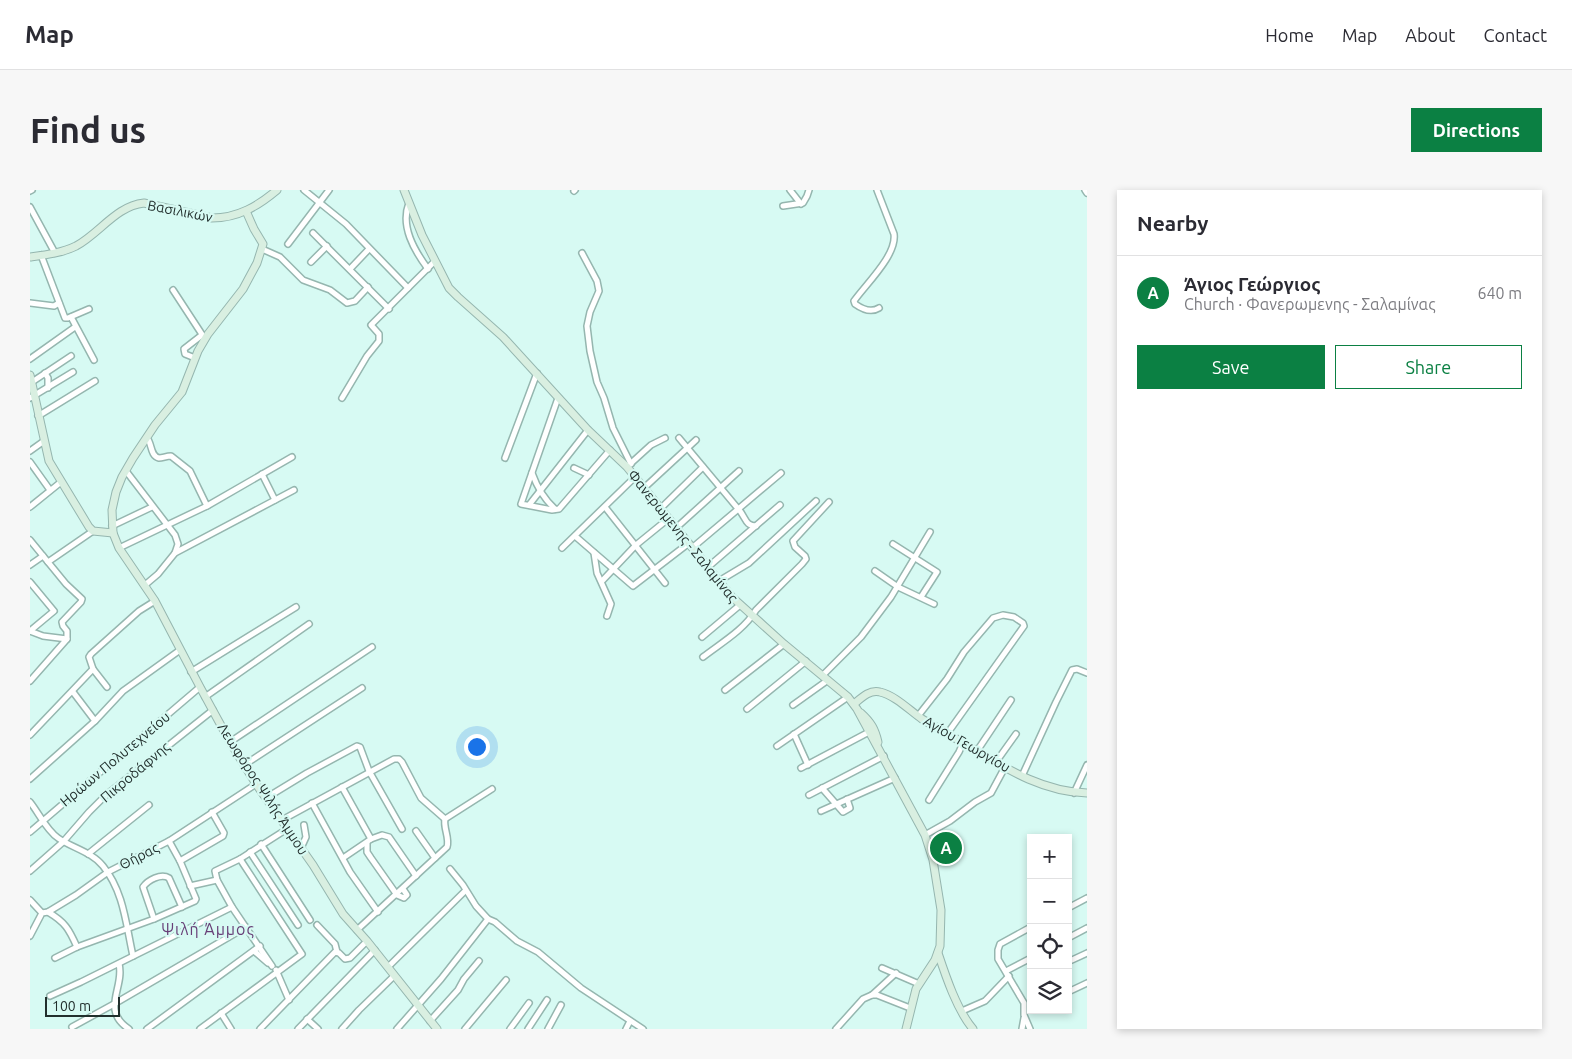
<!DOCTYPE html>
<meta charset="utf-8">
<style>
:root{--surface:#fff;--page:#f7f7f7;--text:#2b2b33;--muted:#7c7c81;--line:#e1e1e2;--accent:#0b8043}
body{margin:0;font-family:Ubuntu,sans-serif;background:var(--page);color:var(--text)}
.controls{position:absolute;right:15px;bottom:15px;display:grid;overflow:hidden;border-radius:0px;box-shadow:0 2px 8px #0003}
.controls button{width:45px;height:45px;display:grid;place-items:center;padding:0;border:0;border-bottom:1px solid var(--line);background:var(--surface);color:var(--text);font:25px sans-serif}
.scale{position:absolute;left:15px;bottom:12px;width:75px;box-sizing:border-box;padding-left:5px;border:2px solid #222f2d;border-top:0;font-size:14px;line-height:18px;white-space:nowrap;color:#222f2d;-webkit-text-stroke:4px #d7faf3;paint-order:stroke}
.you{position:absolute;left:446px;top:556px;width:18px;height:18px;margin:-12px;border:4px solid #fff;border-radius:50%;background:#1a73e8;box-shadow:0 0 0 8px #1a73e833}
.badge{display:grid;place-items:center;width:32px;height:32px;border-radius:50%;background:var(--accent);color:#fff;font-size:16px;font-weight:700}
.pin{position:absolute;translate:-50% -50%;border:2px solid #fff;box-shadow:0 1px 5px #0006}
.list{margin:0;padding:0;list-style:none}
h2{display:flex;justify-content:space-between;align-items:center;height:65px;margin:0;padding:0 20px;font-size:21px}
h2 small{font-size:16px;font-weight:400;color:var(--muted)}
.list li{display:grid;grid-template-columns:32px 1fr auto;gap:15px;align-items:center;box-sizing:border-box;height:75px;padding:0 20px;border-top:1px solid var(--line)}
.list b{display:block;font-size:19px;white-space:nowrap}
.list p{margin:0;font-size:16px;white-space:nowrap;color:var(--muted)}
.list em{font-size:16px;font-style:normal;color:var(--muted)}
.actions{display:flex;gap:10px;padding:15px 20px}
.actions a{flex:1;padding:11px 0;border:1px solid var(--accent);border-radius:0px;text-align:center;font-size:18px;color:var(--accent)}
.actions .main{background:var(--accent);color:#fff}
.icon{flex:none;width:28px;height:28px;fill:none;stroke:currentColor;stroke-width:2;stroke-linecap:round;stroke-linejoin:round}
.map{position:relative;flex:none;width:1057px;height:839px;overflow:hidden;border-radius:0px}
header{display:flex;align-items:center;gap:30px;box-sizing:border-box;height:70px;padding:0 25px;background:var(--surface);border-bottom:1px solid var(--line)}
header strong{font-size:24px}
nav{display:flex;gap:28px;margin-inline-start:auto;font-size:18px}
.intro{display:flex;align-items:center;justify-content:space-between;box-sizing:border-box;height:120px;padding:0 30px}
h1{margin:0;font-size:35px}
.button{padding:12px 22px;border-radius:0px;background:var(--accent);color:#fff;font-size:18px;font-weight:700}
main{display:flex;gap:30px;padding:0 30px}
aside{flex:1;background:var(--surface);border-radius:0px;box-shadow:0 2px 8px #0003}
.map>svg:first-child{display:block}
</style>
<header>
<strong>Map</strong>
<nav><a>Home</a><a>Map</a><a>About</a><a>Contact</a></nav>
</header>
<div class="intro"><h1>Find us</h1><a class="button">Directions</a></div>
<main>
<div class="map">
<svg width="1057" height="839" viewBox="0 0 1057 839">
<rect width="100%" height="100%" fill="#d7faf3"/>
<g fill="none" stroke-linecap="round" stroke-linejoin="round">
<g stroke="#95b6af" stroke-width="8">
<g id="street">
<path d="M274 0 316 34 378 98"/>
<path d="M760 0 771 14"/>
<path d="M847 0 864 44C867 65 836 94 824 111L825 114C832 119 841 123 849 118"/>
<path d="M1055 0 1057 3"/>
<path d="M0 1 2 0"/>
<path d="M544 1 545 0"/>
<path d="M379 13C370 36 384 60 398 79"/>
<path d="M753 16 773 13 777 6 779 0"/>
<path d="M0 17 25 63"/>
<path d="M283 43 359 119"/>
<path d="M258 54 299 0"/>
<path d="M232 59 250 67 273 90 300 100 317 113 325 111 338 97"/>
<path d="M552 63 567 91 569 101 560 122 557 136 560 161 567 192 574 208 583 238 601 274"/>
<path d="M11 65 35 128H38L59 119"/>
<path d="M281 72 297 56"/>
<path d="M320 79 339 59"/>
<path d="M143 100 175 149"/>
<path d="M0 113 24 116 29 113"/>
<path d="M41 127 64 170"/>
<path d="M165 168 155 164 154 159 172 145"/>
<path d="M0 169 45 137"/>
<path d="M15 183 18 188V198"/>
<path d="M2 192 41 166"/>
<path d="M0 208 43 182"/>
<path d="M312 208 337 166 349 151V144L341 135 404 72"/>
<path d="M528 208 491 314 522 320 529 319 580 260"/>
<path d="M8 226 65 191"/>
<path d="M117 248C122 253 120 266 129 268 133 268 136 266 141 266L160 281 177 316"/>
<path d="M649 248 710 321C716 329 716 336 726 336"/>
<path d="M0 261 14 251"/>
<path d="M475 268 507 183"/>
<path d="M0 272 20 300"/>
<path d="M599 275 621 255 635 248"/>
<path d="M544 278 559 285"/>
<path d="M96 281 145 345 148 354 145 363"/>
<path d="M502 283C507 297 514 309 525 319"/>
<path d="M232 284 245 310"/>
<path d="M614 298 666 250"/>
<path d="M499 315 558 240"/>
<path d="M0 317 31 292"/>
<path d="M575 317 635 393"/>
<path d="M630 319 673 277"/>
<path d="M82 336 122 317"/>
<path d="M646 338 709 281"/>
<path d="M545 346 603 396 659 353"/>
<path d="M0 350 18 372 63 341"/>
<path d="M863 354 907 382 891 407"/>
<path d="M89 358 177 316 262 267"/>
<path d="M532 358 605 287"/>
<path d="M662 358 751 283"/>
<path d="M564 363 567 383 581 414 577 426"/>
<path d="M0 375 13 366"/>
<path d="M678 377 750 315"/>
<path d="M845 381 868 397 904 414"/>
<path d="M572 391 606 355 638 329"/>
<path d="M689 391 719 373 786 311"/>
<path d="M0 392 24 421 0 441"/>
<path d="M115 395 128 384 145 363 264 300"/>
<path d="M0 441 13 446 37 449"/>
<path d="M672 447 710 415"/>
<path d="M673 467C691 453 714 440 726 420L772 374 776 369 775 366 765 357 763 351 799 312"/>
<path d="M63 479 77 497"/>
<path d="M161 482 266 417"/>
<path d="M793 485 831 447 861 407 900 342"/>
<path d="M0 491 37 449V441L33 436 32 432 51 412 52 409 36 394 18 372"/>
<path d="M695 500 754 454"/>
<path d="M43 502 65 531"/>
<path d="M175 507 279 434"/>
<path d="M763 515 798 490"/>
<path d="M717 519 776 471"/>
<path d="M888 526 917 489 934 462 963 428 973 425 984 427 993 433 994 436 917 544"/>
<path d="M764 544 778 575"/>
<path d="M0 545 63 479 59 467 61 464 109 421 125 411"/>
<path d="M200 552 342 457"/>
<path d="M747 556 818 507"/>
<path d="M947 561 981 510"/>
<path d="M966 572 986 544"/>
<path d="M214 575 332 498"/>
<path d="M771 578 839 542"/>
<path d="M992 586 1026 512 1042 480 1047 479 1057 483"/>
<path d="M0 589 65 531 93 501 150 460"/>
<path d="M312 597 341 649"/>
<path d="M792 598 813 622 820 618 817 609"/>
<path d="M1044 603 1057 575"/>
<path d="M779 605 854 566"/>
<path d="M236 608 277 583 327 556 330 557 339 581 372 639"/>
<path d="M899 610 929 562 933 553"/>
<path d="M0 612C9 623 16 640 28 648 42 658 62 662 73 676 94 702 96 735 103 766"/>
<path d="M282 613 320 682 348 722"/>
<path d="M791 621 865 588"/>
<path d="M252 630 364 569H369L372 572 391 608 415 629"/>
<path d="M386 641 405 668"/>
<path d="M0 642 170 497"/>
<path d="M895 645 920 631 945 612 961 603 975 577"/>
<path d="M337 653V662L341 668 367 705 374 708 377 705 373 699"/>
<path d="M231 654 280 730"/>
<path d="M271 658 276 647 274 635"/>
<path d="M220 662 268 735"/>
<path d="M58 664 119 615"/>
<path d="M313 668 341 649 352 645 359 647 386 686"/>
<path d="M150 671 193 646 194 643 182 622"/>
<path d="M420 679 433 695 446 716 458 729 465 732 487 751 508 762 551 798 613 839"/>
<path d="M0 681 33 652 59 622 75 606 183 520"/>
<path d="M160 696 187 690"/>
<path d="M0 710 12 723"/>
<path d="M1038 718 1057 708"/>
<path d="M18 722C35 732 39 739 47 757"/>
<path d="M124 729 113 697C118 690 131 683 139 688L152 717"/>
<path d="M287 735 305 754 307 762"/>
<path d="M327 740 417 657C420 648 413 638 415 629L462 599"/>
<path d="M0 746 12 723 18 722 46 705 78 682 139 651 226 594"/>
<path d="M1038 748 1057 738"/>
<path d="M224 761 238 773"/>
<path d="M25 768 47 757 124 729 165 711 166 709 150 671 139 651"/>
<path d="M1042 770 1057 763"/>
<path d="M89 774C95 797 70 820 99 839"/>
<path d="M242 776 202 717 187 690 185 681 210 669 257 639"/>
<path d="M358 777 435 701"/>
<path d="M852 778 889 794"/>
<path d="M246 780 259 810"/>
<path d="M976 781 1001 768"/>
<path d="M1038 802 1057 793"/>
<path d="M842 805H847L880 818"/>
<path d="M20 806 51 792 202 717"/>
<path d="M932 821 955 811 979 786"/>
<path d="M191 823 201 839"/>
<path d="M277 829 288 839"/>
<path d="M400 831 428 800 434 789 449 771"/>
<path d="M42 837 84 814 216 737"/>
<path d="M117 839 230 756"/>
<path d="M170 839 272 764 210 669"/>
<path d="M230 839 305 762 309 763 315 769 320 768 337 751"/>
<path d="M268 839 345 760"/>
<path d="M312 839 329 820 364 786"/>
<path d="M367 839 411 789 458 729"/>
<path d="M435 839 476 790"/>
<path d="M480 839 499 813"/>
<path d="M498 839 517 810"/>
<path d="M518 839 531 815"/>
<path d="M596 839 600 831"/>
<path d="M806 839 833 809 842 805 866 783"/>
<path d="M992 839 994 828"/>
<path d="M1000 839 994 825V813L968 769V760L970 754 1001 737"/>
</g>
</g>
<g stroke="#95b6af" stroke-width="9">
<g id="secondary">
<path d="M374 0 392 45 419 98 428 107 473 147 558 240 597 277 702 407 754 454 818 507 827 519 895 645 903 670 911 720 910 756 905 770 886 799 876 839"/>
<path d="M216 21 224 39 233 54 227 73 213 99 178 144 168 161 152 202 125 235 103 268 92 287 86 302 82 320 83 343 89 358 125 411 170 497 200 552 226 594 283 675 313 724 337 751 407 839"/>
<path d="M0 67C15 65 32 63 46 56 70 43 86 16 114 13L182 28C208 28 228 16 247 0"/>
<path d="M0 185 19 271 59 337 63 341 83 343"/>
<path d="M824 514C831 508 840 499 850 502 866 506 879 520 892 529 909 539 927 549 945 560 980 581 1015 602 1057 603"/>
<path d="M831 523C841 532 845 539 848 552"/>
<path d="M908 763C916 787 927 820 943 839"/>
</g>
</g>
<use href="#street" stroke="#fff" stroke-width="5"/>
<use href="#secondary" stroke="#d9efe1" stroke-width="7"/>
</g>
<g text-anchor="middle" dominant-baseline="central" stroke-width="4.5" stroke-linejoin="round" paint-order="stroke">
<g font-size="14" fill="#222f2d" stroke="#d7faf3">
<text transform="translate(150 21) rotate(11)">Βασιλικών</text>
<text transform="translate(653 346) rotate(51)">Φανερωμενης - Σαλαμίνας</text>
<text transform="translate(937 554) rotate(30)">Αγίου Γεωργίου</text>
<text transform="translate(85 569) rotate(-40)">Ηρώων Πολυτεχνείου</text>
<text transform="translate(105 582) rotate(-40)">Πικροδάφνης</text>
<text transform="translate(233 599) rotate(57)">Λεωφόρος Ψιλής Άμμου</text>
<text transform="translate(109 666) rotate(-27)">Θήρας</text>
</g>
<g font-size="16" letter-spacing="1" fill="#673f77" stroke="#d7faf3">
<text x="178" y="739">Ψιλή Άμμος</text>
</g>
</g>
</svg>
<div class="controls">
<button>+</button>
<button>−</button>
<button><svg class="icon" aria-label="locate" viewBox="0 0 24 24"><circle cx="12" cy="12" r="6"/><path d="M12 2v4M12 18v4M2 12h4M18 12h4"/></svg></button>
<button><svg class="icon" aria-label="layers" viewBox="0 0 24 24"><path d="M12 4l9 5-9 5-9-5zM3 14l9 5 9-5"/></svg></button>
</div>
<div class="scale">100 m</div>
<div class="you"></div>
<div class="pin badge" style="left:916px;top:658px">A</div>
</div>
<aside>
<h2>Nearby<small></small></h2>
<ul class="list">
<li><span class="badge">A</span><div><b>Άγιος Γεώργιος</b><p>Church · Φανερωμενης - Σαλαμίνας</p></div><em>640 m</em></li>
</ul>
<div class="actions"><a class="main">Save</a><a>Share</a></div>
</aside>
</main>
